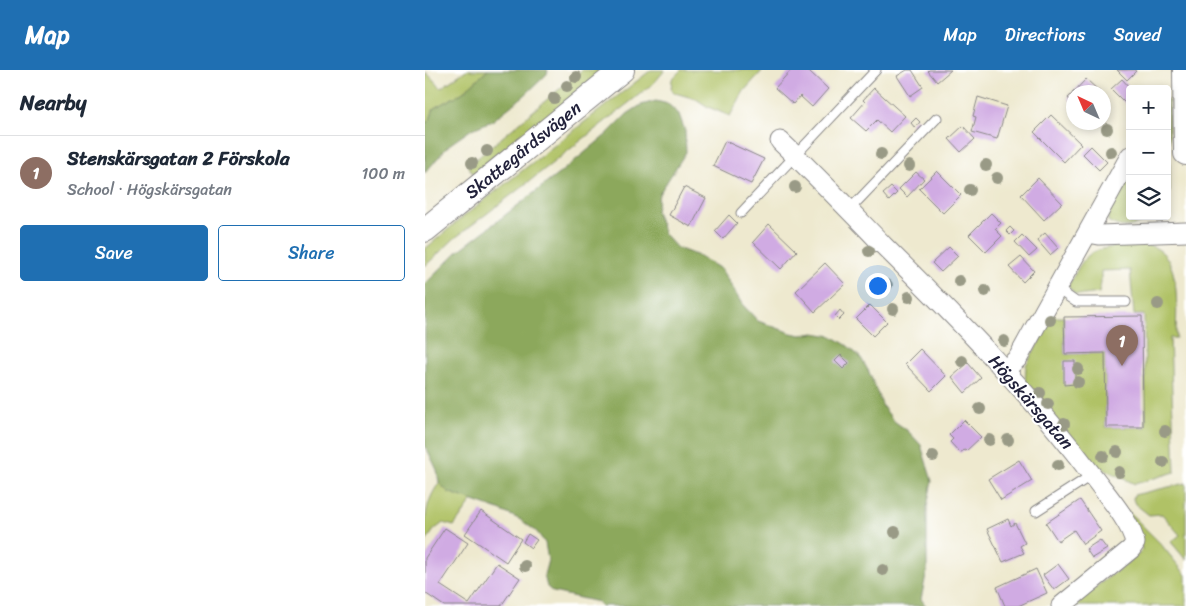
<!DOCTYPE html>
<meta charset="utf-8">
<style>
:root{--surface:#fff;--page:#f2f2f3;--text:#1f2937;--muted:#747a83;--line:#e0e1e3;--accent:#1f6fb2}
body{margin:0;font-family:Sriracha,sans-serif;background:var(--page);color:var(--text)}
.controls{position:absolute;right:15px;top:15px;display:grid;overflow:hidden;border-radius:5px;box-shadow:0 2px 8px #0003}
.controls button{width:45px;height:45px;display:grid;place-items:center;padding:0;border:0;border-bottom:1px solid var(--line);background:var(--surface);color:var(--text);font:25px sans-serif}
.compass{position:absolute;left:641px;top:15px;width:45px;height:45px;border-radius:50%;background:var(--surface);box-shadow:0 2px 8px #0003;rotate:316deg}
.you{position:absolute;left:452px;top:215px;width:18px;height:18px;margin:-12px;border:4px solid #fff;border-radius:50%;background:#1a73e8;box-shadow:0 0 0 8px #1a73e833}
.badge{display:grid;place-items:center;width:32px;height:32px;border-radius:50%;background:var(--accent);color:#fff;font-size:16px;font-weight:700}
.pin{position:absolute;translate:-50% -41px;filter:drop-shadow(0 1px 2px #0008)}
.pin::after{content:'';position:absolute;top:26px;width:18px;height:15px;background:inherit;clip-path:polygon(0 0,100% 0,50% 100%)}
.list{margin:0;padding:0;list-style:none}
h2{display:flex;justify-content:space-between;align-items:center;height:65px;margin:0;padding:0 20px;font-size:21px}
h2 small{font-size:16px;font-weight:400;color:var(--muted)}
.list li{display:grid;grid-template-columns:32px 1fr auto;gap:15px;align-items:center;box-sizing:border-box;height:75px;padding:0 20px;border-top:1px solid var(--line)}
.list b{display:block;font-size:19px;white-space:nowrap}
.list p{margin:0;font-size:16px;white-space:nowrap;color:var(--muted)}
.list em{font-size:16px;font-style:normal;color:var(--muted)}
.actions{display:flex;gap:10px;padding:15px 20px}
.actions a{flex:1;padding:11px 0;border:1px solid var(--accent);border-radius:5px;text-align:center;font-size:18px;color:var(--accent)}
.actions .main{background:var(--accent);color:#fff}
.icon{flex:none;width:28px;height:28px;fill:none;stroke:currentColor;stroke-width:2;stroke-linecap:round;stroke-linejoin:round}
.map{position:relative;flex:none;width:761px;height:536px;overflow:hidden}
header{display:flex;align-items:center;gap:30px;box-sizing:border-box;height:70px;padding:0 25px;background:var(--accent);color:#fff}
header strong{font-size:24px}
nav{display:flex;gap:28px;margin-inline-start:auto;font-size:18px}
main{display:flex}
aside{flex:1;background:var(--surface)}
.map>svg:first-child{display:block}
</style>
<header>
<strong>Map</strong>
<nav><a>Map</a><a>Directions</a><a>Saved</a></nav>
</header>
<main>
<aside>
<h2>Nearby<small></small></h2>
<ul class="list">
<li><span class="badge" style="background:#8d6e63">1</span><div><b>Stenskärsgatan 2 Förskola</b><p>School · Högskärsgatan</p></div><em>100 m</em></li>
</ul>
<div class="actions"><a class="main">Save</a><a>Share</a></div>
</aside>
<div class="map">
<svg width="761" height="536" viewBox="0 0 761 536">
<rect width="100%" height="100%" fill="#fff"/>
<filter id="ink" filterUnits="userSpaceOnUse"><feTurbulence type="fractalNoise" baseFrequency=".02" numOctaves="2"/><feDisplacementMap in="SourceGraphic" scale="10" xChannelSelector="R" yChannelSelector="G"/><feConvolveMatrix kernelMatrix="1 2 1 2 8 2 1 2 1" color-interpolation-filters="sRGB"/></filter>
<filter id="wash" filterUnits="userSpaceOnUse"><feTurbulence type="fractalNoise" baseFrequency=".0096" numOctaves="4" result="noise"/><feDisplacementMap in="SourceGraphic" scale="20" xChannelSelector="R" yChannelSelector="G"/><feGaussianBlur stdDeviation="1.12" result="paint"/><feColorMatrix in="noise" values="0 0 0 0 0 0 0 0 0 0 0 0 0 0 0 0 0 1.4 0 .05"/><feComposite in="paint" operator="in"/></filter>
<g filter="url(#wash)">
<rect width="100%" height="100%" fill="#eee9cf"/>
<g fill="#b0c266" stroke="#697250">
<path d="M41 0H63L37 23 9 38 5 50 0 53V4L2 3 16 18Z"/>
<path d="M157 0H178L99 67 49 105 43 96Z"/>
<path d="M226 0H240L229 13 106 110 30 168 0 196V179L34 150Z"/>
<path d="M256 0H338L319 21 305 46 283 37 271 29 250 23 246 19 247 9Z"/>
<path d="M742 30H744L745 121 742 129Z"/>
<path d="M705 99V146H729C714 155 699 162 683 151V138Z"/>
<path d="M695 176C704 176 717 174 726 176 758 185 751 242 751 268H745L750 402 710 414 666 393 600 314 601 295 628 247H639L640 284 680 283 681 357H721L719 245H709L705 200 676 201V213L674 223 659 225 649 224 643 216C660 187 659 180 695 176Z"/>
<path d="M14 413 23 422 48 430 29 456 18 453 9 460 0 473C0 447 0 433 14 413Z"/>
<path d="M761 413V490L746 472 755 465 737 444 724 445 710 434 708 429 709 425Z"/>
<path d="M703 441 735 473 761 505V536H651L668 519 713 485 717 479Z"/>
</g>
<g fill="#8ca85b" stroke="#57654b">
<path d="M63 0H123L122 4 100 25 67 51 47 59 24 75 0 103V53L5 50 9 38 37 23Z"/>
<path d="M231 31 243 34 254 44 260 61 261 82 234 124 231 141 239 164 252 178 274 186 296 199 317 234 333 251 366 263 376 265 389 263 407 266 423 276 436 288 444 302 458 337 469 351 483 361 496 375 507 411 502 437V500L496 529 501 536H176L173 532 128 522 122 517 119 505 123 490 120 473 112 462 96 450 74 440 23 422 14 413 12 400 0 375V214L32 182 136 102 181 65 202 44 216 35Z"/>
</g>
<g id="blocks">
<g fill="#d0abe3">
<path d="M366 0H383L403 19 387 37 375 26 368 34 350 18Z"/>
<path d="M482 0H487L498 17 485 26 472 6Z"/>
<path d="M504 0H526L512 12 503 1Z"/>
<path d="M692 0H709L711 1 702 10Z"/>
<path d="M661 9 675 22H648V34L643 28Z"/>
<path d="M697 9 706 19H705V31L702 35 686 19Z"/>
<path d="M449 18 480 46 465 62 452 50 441 61 426 48 440 32 438 30Z"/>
<path d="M553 27 582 36 572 69 547 62 551 47 548 46Z"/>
<path d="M626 45 656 74 639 92 609 62Z"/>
<path d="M491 48 495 52 490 58 486 53Z"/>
<path d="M538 56 550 69 536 82 524 69Z"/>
<path d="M300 71 339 89 326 114 288 96Z"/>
<path d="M666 76 682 92 674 100 658 84Z"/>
<path d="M512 101 536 125 518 143 494 119Z"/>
<path d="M491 102 499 109 482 127 474 119Z"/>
<path d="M613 108 637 133 619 150 596 125Z"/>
<path d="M259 117 281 128 266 157 244 145Z"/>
<path d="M466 117 472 123 464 131 458 124Z"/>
<path d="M566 143 576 153 570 159 577 166 561 182 544 165Z"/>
<path d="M304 145 312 153 298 169 290 161Z"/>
<path d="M344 154 372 181 356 199 328 172Z"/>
<path d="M585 157 589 161 585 165 581 161Z"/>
<path d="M620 163 633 178 625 185 612 170Z"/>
<path d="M597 165 612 180 604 187 590 172Z"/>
<path d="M524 177 533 186 516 202 507 193Z"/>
<path d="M596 187 609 201 598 212 584 197Z"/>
<path d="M400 193 420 214 390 242 371 221Z"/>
<path d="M445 235 462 252 448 266 431 249Z"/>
<path d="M415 240 419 245 414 250 410 246Z"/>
<path d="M717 246 718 357H681L680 283 640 284 639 247Z"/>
<path d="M495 279 521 306 506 321 480 294Z"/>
<path d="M416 285 424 293 418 299 410 291Z"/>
<path d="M639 291H650V314L639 315Z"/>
<path d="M543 293 556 308 540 323 527 307Z"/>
<path d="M539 350 556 367 541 381 539 380 535 383 525 372 528 369 524 365Z"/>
<path d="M594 390 607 411 576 430 563 409Z"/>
<path d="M655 430 676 461 658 474 649 460 633 471 621 453Z"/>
<path d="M56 441 96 469 81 492 40 464Z"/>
<path d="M583 449 586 456 590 453 600 473 595 476 599 483 578 492 562 459Z"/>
<path d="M20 458 43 473 15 515 44 534 72 493 95 508 76 536H19L0 523V488Z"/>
<path d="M103 464 112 470 106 478 98 472Z"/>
<path d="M675 470 682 479 667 488 661 479Z"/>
<path d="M633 494 644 509 629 520 618 505Z"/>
<path d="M611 499 622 523 593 536H580L572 517Z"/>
</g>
</g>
</g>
<g filter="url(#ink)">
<use href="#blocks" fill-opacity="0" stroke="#888685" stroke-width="1"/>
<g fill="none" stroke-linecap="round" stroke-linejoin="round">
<g stroke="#888685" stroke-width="11">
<g id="service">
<path d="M424 140 512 48"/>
<path d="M316 143 451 0"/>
<path d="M631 218 651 232H701"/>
<path d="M611 441 667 405"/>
</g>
</g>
<g stroke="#888685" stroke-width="21">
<g id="minor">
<path d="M355 71C391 105 425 141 459 176 534 250 607 325 670 409 682 425 707 454 710 473L706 479 636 536"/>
<path d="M663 163 674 165 761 162"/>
<path d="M580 300 593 288 705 86"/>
</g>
</g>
<g stroke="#888685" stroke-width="26">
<g id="tertiary">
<path d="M760 0 761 83"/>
<path d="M0 160 197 0"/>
</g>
</g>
<use href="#service" stroke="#fff" stroke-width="9"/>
<use href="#minor" stroke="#fff" stroke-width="19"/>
<use href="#tertiary" stroke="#fff" stroke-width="24"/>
</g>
<g fill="#999a86">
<circle cx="151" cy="7" r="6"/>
<circle cx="142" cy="16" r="6"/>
<circle cx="129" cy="28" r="6"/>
<circle cx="682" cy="59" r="6"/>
<circle cx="62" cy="81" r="6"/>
<circle cx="686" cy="82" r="6"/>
<circle cx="456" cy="84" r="6"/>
<circle cx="47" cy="93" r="6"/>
<circle cx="561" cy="95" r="6"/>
<circle cx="484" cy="96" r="6"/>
<circle cx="572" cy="108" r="6"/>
<circle cx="370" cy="117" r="6"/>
<circle cx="545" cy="120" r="6"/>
<circle cx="444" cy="181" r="6"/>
<circle cx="534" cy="211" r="6"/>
<circle cx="462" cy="215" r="6"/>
<circle cx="560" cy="221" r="6"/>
<circle cx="484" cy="227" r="6"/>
<circle cx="733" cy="234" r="6"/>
<circle cx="468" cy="239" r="6"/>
<circle cx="625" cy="250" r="6"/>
<circle cx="579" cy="271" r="6"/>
<circle cx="537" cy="291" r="6"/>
<circle cx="653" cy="299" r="6"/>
<circle cx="653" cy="312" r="6"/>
<circle cx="615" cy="323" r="6"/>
<circle cx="623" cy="334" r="6"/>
<circle cx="555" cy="339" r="6"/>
<circle cx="639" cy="354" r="6"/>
<circle cx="740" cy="361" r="6"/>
<circle cx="564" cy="370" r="6"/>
<circle cx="583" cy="370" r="6"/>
<circle cx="692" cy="382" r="6"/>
<circle cx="508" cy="386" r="6"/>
<circle cx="678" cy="386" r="6"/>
<circle cx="738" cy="392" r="6"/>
<circle cx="633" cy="395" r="6"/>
<circle cx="694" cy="402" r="6"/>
<circle cx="470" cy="462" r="6"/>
<circle cx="100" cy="496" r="6"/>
<circle cx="458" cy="500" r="6"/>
</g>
</g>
<g text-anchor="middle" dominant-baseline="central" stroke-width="4" stroke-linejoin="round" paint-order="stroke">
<g font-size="18" fill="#22223b" stroke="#fff">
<text transform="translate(98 80) rotate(-39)">Skattegårdsvägen</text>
<text transform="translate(606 332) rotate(49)">Högskärsgatan</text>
</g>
</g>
</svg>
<div class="controls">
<button>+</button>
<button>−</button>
<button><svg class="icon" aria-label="layers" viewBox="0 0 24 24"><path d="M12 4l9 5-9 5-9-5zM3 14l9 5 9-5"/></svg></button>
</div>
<svg class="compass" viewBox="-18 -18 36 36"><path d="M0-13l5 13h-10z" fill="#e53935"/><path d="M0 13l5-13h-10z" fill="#747a83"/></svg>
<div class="you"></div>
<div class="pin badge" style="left:697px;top:296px;background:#8d6e63">1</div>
</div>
</main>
